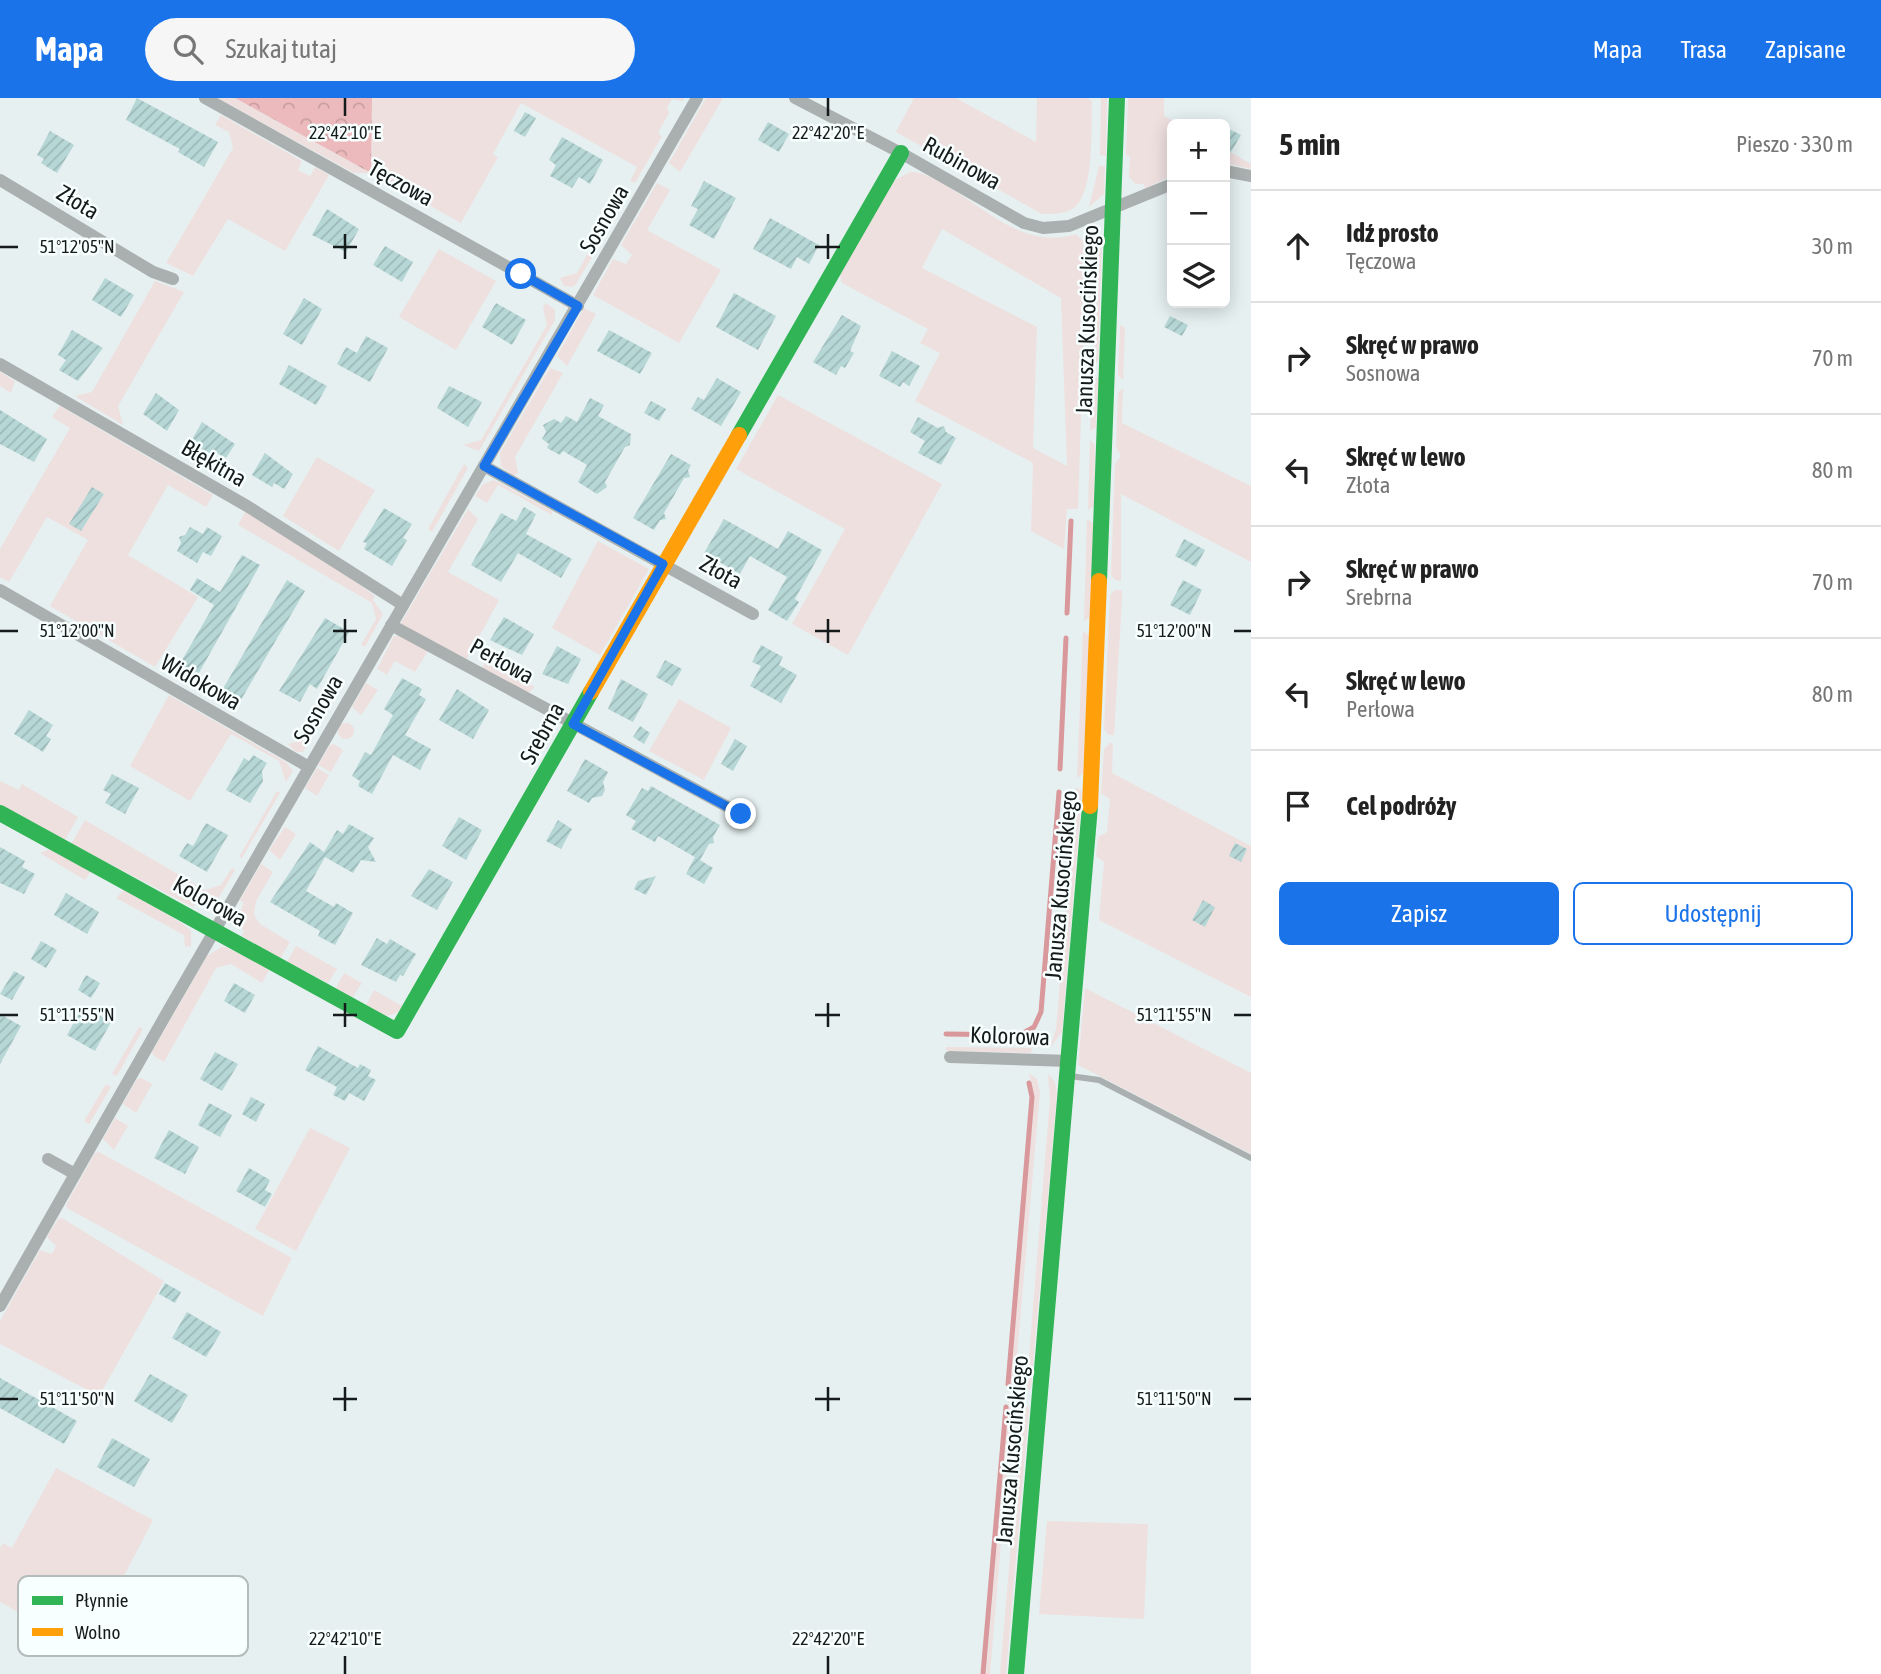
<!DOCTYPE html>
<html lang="pl">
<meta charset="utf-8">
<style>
:root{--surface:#fff;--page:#f6f6f6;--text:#222;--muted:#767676;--line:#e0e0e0;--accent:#1a73e8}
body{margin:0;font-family:"Asap Condensed",sans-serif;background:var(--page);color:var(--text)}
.controls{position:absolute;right:21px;top:21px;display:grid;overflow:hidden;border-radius:10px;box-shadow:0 4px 18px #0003}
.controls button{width:63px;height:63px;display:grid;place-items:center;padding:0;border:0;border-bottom:2px solid var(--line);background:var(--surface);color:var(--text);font:35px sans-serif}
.stop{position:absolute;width:21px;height:21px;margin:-16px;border:5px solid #1a73e8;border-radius:50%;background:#fff}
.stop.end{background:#1a73e8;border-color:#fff;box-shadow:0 2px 7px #0008}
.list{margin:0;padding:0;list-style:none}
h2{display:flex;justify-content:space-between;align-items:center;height:91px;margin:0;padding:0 28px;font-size:30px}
h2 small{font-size:23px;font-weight:400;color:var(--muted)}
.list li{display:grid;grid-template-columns:46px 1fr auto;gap:21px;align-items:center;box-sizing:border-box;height:112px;padding:0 28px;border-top:2px solid var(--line)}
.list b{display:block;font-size:26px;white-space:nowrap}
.list p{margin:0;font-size:23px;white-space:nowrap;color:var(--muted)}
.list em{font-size:23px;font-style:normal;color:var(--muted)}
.actions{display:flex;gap:14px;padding:21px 28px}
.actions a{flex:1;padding:16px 0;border:2px solid var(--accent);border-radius:10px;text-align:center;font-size:24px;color:var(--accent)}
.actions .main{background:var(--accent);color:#fff}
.icon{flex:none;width:38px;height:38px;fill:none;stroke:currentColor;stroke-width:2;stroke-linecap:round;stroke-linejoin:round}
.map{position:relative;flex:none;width:1251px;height:1576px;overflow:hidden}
header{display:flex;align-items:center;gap:42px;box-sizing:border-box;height:98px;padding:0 35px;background:var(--accent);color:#fff}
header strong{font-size:33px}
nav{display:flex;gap:38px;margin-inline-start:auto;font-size:24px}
.search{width:490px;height:63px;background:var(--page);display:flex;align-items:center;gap:18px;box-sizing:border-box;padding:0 24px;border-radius:38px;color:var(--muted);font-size:26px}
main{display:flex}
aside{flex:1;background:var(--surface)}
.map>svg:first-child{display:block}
</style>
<header>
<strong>Mapa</strong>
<div class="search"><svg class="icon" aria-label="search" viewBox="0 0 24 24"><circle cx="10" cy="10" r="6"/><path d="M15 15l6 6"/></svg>Szukaj tutaj</div>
<nav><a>Mapa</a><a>Trasa</a><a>Zapisane</a></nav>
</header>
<main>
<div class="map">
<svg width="1251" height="1576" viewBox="0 0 1251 1576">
<defs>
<pattern id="forest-crowns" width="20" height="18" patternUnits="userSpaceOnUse" patternTransform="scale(1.75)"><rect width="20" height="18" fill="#ecbabc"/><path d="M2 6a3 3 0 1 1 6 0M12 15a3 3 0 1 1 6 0" fill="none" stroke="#ca9fa1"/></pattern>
<pattern id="building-hatch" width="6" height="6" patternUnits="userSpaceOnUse" patternTransform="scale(1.75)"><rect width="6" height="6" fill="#b7d7d7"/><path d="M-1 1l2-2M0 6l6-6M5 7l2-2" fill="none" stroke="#9cb8b8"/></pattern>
</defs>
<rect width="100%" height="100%" fill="#e6f0f0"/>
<g fill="#efe0e0" fill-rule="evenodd">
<path d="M217 0H235L371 75 372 0H684L683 3 672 1 667 10 669 15 658 35 662 38 635 85 630 83 637 69 521 5 493 56 498 59 461 125 371 75H354Z"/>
<path d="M706 0H723L680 74 669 65Z"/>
<path d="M914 0H956L1036 44 1037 0H1087L1092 3C1091 28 1095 94 1074 110 1066 116 1053 116 1042 116L896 34Z"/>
<path d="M1101 0H1107L1106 58 1100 57Z"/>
<path d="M1128 0H1164V18L1179 26H1172V77L1145 91 1144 86H1136L1129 79 1130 58 1126 57Z"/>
<path d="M221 17 302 63 298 72 310 78 315 69 329 77 285 153 228 121 193 178 166 165 233 50 229 34 215 27Z"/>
<path d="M1225 51 1251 66V71L1225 65Z"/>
<path d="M1099 68H1105L1104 96 1089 109Z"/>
<path d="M910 74C922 74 930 79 940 84 984 108 1023 153 1076 136L1083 143 1086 166 1078 411H1067L1064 451 1031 433 1033 365 915 303 940 255 920 245 928 231 842 185 840 176 893 83ZM942 131 1061 200 1067 368 1033 350 1037 229 922 170Z"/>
<path d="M657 85 670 92 647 132 721 172 679 245 593 197 613 161 626 166 632 157 621 147Z"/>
<path d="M621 98 626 101 604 140 599 137Z"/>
<path d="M1092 133 1102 141 1098 263 1094 267 1096 167Z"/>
<path d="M593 146 598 149 576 186 572 189 564 188 560 180 577 175Z"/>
<path d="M439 151 496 183 456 252 399 219Z"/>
<path d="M155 183 184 194 118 308 123 327 75 298 92 294Z"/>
<path d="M546 205 555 212V222L479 353 463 347 481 342 547 227 543 210Z"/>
<path d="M584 210 596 216 567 268 557 258Z"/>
<path d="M1120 227 1125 230 1123 282 1118 277Z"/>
<path d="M550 270 563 275 515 359 518 375 514 378 501 368 500 355Z"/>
<path d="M0 274 15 283 11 295 0 288Z"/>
<path d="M1092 276 1098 280 1096 329 1090 333Z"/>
<path d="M1123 290 1122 325 1251 388V464L1121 396V483L1115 482 1111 477 1115 366 1121 358 1116 349 1118 295Z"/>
<path d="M778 297 942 386 848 557 792 526 845 431 736 371Z"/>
<path d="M60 308 213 397 206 409 168 387 128 457 198 499 155 569 50 508 88 442 47 419 9 484 0 479V451L70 330 52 319Z"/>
<path d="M1090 342 1095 347 1094 408 1088 412Z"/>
<path d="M317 359 375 392 339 453 283 418Z"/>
<path d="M464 366 468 370 432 434 428 431Z"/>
<path d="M494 382 552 413V417L498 387 487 405 475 398 483 386Z"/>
<path d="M468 411 478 421 448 474 499 502 467 561 402 529 401 525Z"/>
<path d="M245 414 328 464 375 498 373 502 383 516 365 549 361 547 376 521 372 505 238 427Z"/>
<path d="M1087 421 1094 426 1091 518 1084 523Z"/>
<path d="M598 443 649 471 600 557 552 530Z"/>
<path d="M1115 492H1122V501L1114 637H1109L1104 631 1110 497Z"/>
<path d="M1083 533 1090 538 1083 675 1077 680Z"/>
<path d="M394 538H401L428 553 415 574 395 563 387 577 377 571Z"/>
<path d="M486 563 535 589 528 595 482 570Z"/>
<path d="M366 585 378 592 361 617 352 609Z"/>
<path d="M169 597 286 664 293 673 286 684 279 663 231 636 190 703 130 668Z"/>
<path d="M330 601 333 603 303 654H296L288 646 307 641Z"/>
<path d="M679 601 731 630 704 682 649 653Z"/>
<circle cx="346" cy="633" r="8"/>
<path d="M1110 645H1113L1112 675 1251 748V899L1099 822 1104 764 1096 758 1098 739 1107 734 1110 701 1101 695 1104 651Z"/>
<path d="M334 646 343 652 331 674 318 667 330 647Z"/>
<path d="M317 670 329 677 317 698 305 690Z"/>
<path d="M0 683 19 692 22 686 78 719 64 744 0 709Z"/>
<path d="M1076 689 1082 694 1062 934 1050 950 1056 931Z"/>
<path d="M277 693 280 695 242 760 239 759Z"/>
<path d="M85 722 205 792 221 787 232 770 235 772 216 804 208 808 196 805 193 809 71 746Z"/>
<path d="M285 729 296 736 280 762 269 752Z"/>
<path d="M50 751 91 773 85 782 40 755Z"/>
<path d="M261 766 273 774 256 803 254 817 260 826 290 844 280 861 242 838 244 833 236 822 244 805 240 802Z"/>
<path d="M126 790 184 827 191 833V848L185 849 184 837 116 800Z"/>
<path d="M223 848 270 870 262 885 231 866 216 870 164 964 154 958 152 954 207 858Z"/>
<path d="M296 848 337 871 328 885 287 864Z"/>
<path d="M344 875 362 885 352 900 336 890Z"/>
<path d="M1085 890 1251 975V1056L1078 967Z"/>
<path d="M374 892 402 908C393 924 379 916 364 911Z"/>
<path d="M139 929 143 931 117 978 112 976Z"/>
<path d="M946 949 1032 950 1031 955 946 953Z"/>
<path d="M1029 975 1037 981 1040 994 1014 1293H1010L1034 1000Z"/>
<path d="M1048 976 1055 984 1057 995 1031 1290 1026 1295 1050 1001Z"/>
<path d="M141 980 152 986 136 1015 123 1006 137 981Z"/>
<path d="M106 986 111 989 89 1026 84 1023Z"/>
<path d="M115 1020 128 1028 114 1052 103 1041Z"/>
<path d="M310 1030 350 1050 296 1153 255 1131Z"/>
<path d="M99 1054 292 1160 263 1218 67 1110 66 1107 95 1055Z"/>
<path d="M62 1120 164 1183 99 1298 0 1246V1223L40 1152 52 1156 56 1148 47 1139 58 1121Z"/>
<path d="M1009 1302 1013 1303 990 1576H986Z"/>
<path d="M1023 1304 1029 1310 1006 1576H1000Z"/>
<path d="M56 1370 153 1422 86 1551 0 1504V1450L3 1445 12 1450Z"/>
<path d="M1047 1423 1148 1426 1144 1521 1039 1516Z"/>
</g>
<path fill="url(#forest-crowns)" d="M235 0H372L371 75Z"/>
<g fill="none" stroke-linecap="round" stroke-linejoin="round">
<g stroke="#d9989b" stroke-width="5">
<path d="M1067 515 1071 423"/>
<path d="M1060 671 1066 540"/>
<path d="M946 936 1020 937 1034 929 1041 914 1059 694"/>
<path d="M1008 1286 1032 999 1029 985"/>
<path d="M983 1576 1006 1309"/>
</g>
</g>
<g fill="url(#building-hatch)">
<path d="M137 0 218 44 204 69 178 54 180 51 126 22Z"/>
<path d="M525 14 536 20 525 39 514 33Z"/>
<path d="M768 24 789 36 779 54 758 42Z"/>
<path d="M1225 29 1241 37 1225 64Z"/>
<path d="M50 33 74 47 57 75 41 65 44 61 37 57Z"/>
<path d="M562 39 603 62 590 86 579 79 572 90 550 78 556 67 549 62Z"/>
<path d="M704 83 736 100 714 141 689 127 698 111 691 108Z"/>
<path d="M327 111 359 131 346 154 312 137Z"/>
<path d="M770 120 819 147 809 166 797 159 791 171 753 151Z"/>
<path d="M385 148 413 164 402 184 373 167Z"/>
<path d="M105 180 134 197 121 219 92 202Z"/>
<path d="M734 195 776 218 758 252 716 229Z"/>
<path d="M304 200 322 211 302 247 283 236Z"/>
<path d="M496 205 526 222 512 247 482 229Z"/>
<path d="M842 217 861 228 850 253 854 255 845 270 841 268 836 277 813 264Z"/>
<path d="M1170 218 1188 227 1182 238 1164 229Z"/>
<path d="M72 232 103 250 78 283 59 272 66 262 58 257Z"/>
<path d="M609 232 652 255 640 276 597 253Z"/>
<path d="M366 238 388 250 370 284 337 266 346 249 357 255Z"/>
<path d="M892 253 920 268 909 288 903 284 900 289 879 278Z"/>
<path d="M289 267 327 288 316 307 279 286Z"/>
<path d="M717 280 741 294 721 328 691 311 698 299 704 302Z"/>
<path d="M449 288 482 304 468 329 437 310Z"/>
<path d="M156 295 179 312 167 333 143 316Z"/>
<path d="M590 300 604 307 598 318 631 336 630 347 625 349 605 384 607 389 597 396 578 384 587 367 563 353 560 357 547 350 549 346 542 341 546 334 543 327 554 321 561 325 566 318 577 324Z"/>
<path d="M651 303 666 311 659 323 644 315Z"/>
<path d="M0 312 47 341 34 364 0 346Z"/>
<path d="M918 319 938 330 944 328 946 334 956 340 941 367 918 355 925 343 910 334Z"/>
<path d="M202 324 235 346 226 360 213 353 211 356 190 345Z"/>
<path d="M265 355 293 376 284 391 274 385 272 389 252 377Z"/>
<path d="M671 356 691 367 688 372 690 379 684 380 664 415 666 421 660 422 654 432 633 420Z"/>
<path d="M92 389 104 396 81 433 69 426Z"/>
<path d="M524 409 536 416 526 436 572 461 561 480 518 455 501 484 471 467 501 415 516 423Z"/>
<path d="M384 410 412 426 403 440 407 442 392 468 364 451 367 445 363 444Z"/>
<path d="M724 421 778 451 788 433 822 452 795 501 799 504 787 523 768 512 787 479 750 458 740 476 704 455Z"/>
<path d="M190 429 203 436 207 429 222 438 211 458 203 454 197 465 177 453 181 445 179 439 185 437Z"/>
<path d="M1184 441 1205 452 1196 469 1175 458Z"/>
<path d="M242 457 260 467 196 580 178 569 214 507 190 492 197 480 220 494Z"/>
<path d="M287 482 305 493 239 605 221 594Z"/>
<path d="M1183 482 1202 492 1190 517 1170 507Z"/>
<path d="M504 519 534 536 522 557 490 542Z"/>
<path d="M325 520 349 534 317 591 310 586 300 604 279 593Z"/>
<path d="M761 547 783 559 779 567 797 577 781 605 750 588 761 568 752 564Z"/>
<path d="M557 548 581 561 568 586 542 576Z"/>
<path d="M665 562 682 571 672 588 656 579Z"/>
<path d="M402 580 422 591 419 597 426 601 405 637 431 651 420 672 393 657 372 696 358 688 360 683 352 678 365 654 371 657 393 617 384 611Z"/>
<path d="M621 581 648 596 633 624 608 611Z"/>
<path d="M457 591 489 612 473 641 439 622Z"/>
<path d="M29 612 53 627 46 638 51 641 43 654 14 636Z"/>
<path d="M640 628 650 635 644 646 633 639Z"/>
<path d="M735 641 747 648 733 673 721 666Z"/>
<path d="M253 657 267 665 262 673 263 683 250 705 226 692 244 660 249 663Z"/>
<path d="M585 661 608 674 603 684 605 692 602 698 592 700 589 705 567 693Z"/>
<path d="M112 676 139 690 125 716 105 705 111 696 103 692Z"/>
<path d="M651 688 720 727 713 739 714 745 709 746 700 762 658 738 655 744 631 731 636 723 626 717 642 690 648 693Z"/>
<path d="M459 719 482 732 466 762 442 748Z"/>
<path d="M558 722 572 731 561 751 546 743Z"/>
<path d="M206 725 228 737 207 774 179 758 187 745 193 748Z"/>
<path d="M349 726 374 740 368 749 376 764 361 762 353 775 325 759 306 793 334 809 336 805 353 815 335 847 318 838 320 833 270 804 310 744 324 754 337 732 343 736Z"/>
<path d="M1235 745 1247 751 1241 764 1229 758Z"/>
<path d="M0 749 25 763 22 769 35 776 24 796 0 785Z"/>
<path d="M695 759 713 770 704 786 686 776Z"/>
<path d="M429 771 453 784 437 812 411 798Z"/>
<path d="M656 778 646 797 634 791 638 783Z"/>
<path d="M66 795 99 814 87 836 54 817Z"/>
<path d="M1203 802 1215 809 1205 829 1192 822Z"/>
<path d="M377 840 387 846 390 841 416 856 403 878 400 877 396 884 361 867Z"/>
<path d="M41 843 57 852 46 870 31 861Z"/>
<path d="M14 873 25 879 12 902 0 896Z"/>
<path d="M86 877 100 885 91 900 78 892Z"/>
<path d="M234 885 255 897 245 915 224 903Z"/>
<path d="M83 908 111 924 95 953 67 937Z"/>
<path d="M0 916 21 928 0 966Z"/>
<path d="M318 948 358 970 360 966 371 972 368 978 376 982 364 1003 349 995 345 1003 333 997 337 989 305 972Z"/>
<path d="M215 954 238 966 222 993 200 981Z"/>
<path d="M251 999 265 1006 256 1024 242 1016Z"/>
<path d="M209 1005 232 1017 220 1039 198 1027Z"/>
<path d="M169 1032 199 1049 185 1076 154 1060Z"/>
<path d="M249 1070 270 1082 265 1092 272 1096 265 1109 236 1093Z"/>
<path d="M165 1185 181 1194 175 1205 159 1196Z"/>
<path d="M187 1214 221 1234 206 1259 172 1240Z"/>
<path d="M150 1276 188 1297 172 1325 134 1303Z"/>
<path d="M0 1280 77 1323 64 1346 0 1310Z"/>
<path d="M112 1340 150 1361 134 1389 97 1369Z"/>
</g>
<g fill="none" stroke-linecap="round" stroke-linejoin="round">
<path stroke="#aaafaf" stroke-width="6" d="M1070 978 1099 982 1251 1060"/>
<g stroke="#aaafaf" stroke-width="12">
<path d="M205 0 578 208"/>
<path d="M795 0 901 55 1024 125 1043 130 1069 128 1172 86"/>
<path d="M1225 73 1251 78"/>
<path d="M0 82 153 174 173 181"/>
<path d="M0 266 247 408 403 507"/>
<path d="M484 368 753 516"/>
<path d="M0 492 309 669"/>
<path d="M391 527 741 716"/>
<path d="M950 959 1069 963"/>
<path d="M48 1061 75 1076"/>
<path d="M0 1208 168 913 697 0"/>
</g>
<g stroke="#30b455" stroke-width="16">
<path d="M739 337 901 55"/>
<path d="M1099 483 1117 0"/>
<path d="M0 715 397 933 591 594"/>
<path d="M1016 1576 1090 708"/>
</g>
<g stroke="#ff9f0a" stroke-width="16">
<path d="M591 594 739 337"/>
<path d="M1090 708 1099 483"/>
</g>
</g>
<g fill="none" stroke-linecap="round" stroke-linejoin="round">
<path stroke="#1a73e8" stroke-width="9" d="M521 176 578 208 484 368 663 466 573 626 741 716"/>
</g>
<path fill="none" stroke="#151b1b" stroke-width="2.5" d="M345 0V18M828 0V18M345 136V161M828 136V161M0 149H18M333 149H357M815 149H840M345 521V545M828 521V545M0 533H18M333 533H357M815 533H840M1234 533H1251M345 905V929M828 905V929M0 917H18M333 917H357M815 917H840M1234 917H1251M345 1289V1313M828 1289V1313M0 1301H18M333 1301H357M815 1301H840M1234 1301H1251M345 1558V1576M828 1558V1576"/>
<g text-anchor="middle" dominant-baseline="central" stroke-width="5" stroke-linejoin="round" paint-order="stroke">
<g font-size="23" fill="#151b1b" stroke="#f8ffff">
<text transform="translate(962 65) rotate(29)">Rubinowa</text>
<text transform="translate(401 85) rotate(29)">Tęczowa</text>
<text transform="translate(78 104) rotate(31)">Złota</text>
<text transform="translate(604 121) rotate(-60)">Sosnowa</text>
<text transform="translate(1087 222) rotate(-88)">Janusza Kusocińskiego</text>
<text transform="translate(214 365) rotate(30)">Błękitna</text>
<text transform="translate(721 474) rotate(29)">Złota</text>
<text transform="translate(502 563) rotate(29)">Perłowa</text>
<text transform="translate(201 584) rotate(30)">Widokowa</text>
<text transform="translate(318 611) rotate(-60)">Sosnowa</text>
<text transform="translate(542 635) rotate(-61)">Srebrna</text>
<text transform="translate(1061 787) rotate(-85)">Janusza Kusocińskiego</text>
<text transform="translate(210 803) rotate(29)">Kolorowa</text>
<text transform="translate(1010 938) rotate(2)">Kolorowa</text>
<text transform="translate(1012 1352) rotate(-85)">Janusza Kusocińskiego</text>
</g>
</g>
<rect x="18" y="1478" width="230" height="80" rx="10" fill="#f8ffff" stroke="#b4bbbb" stroke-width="2"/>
<rect x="32" y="1498" width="31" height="9" fill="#30b455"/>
<rect x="32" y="1530" width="31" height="8" fill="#ff9f0a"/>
<g font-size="19" fill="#151b1b">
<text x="75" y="1509">Płynnie</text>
<text x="75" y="1541">Wolno</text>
</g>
<g font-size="18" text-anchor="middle" fill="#151b1b" stroke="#f8ffff" stroke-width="5" stroke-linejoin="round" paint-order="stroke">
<text x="345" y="41">22°42'10"E</text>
<text x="828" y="41">22°42'20"E</text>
<text x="77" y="155">51°12'05"N</text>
<text x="77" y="539">51°12'00"N</text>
<text x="1174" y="539">51°12'00"N</text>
<text x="77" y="923">51°11'55"N</text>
<text x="1174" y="923">51°11'55"N</text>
<text x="77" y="1307">51°11'50"N</text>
<text x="1174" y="1307">51°11'50"N</text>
<text x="345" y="1547">22°42'10"E</text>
<text x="828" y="1547">22°42'20"E</text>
</g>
</svg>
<div class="controls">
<button>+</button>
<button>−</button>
<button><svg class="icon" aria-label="layers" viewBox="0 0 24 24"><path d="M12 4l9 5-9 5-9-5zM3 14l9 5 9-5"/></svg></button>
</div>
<div class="stop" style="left:521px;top:176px"></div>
<div class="stop end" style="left:741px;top:716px"></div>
</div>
<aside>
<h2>5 min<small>Pieszo · 330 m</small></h2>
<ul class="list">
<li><svg class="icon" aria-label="ahead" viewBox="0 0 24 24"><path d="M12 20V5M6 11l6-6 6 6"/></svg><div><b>Idź prosto</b><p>Tęczowa</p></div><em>30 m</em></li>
<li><svg class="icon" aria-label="right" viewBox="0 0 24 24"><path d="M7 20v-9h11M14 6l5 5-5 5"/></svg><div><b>Skręć w prawo</b><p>Sosnowa</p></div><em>70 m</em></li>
<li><svg class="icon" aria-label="left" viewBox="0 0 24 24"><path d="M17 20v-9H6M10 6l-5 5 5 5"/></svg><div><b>Skręć w lewo</b><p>Złota</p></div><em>80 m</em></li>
<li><svg class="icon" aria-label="right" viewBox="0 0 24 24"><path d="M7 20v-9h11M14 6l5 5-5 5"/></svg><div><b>Skręć w prawo</b><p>Srebrna</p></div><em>70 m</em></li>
<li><svg class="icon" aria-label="left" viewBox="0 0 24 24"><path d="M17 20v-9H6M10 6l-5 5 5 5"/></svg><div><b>Skręć w lewo</b><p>Perłowa</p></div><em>80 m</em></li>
<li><svg class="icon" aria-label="arrive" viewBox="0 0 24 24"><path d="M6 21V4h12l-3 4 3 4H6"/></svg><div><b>Cel podróży</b></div></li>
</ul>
<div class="actions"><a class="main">Zapisz</a><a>Udostępnij</a></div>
</aside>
</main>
